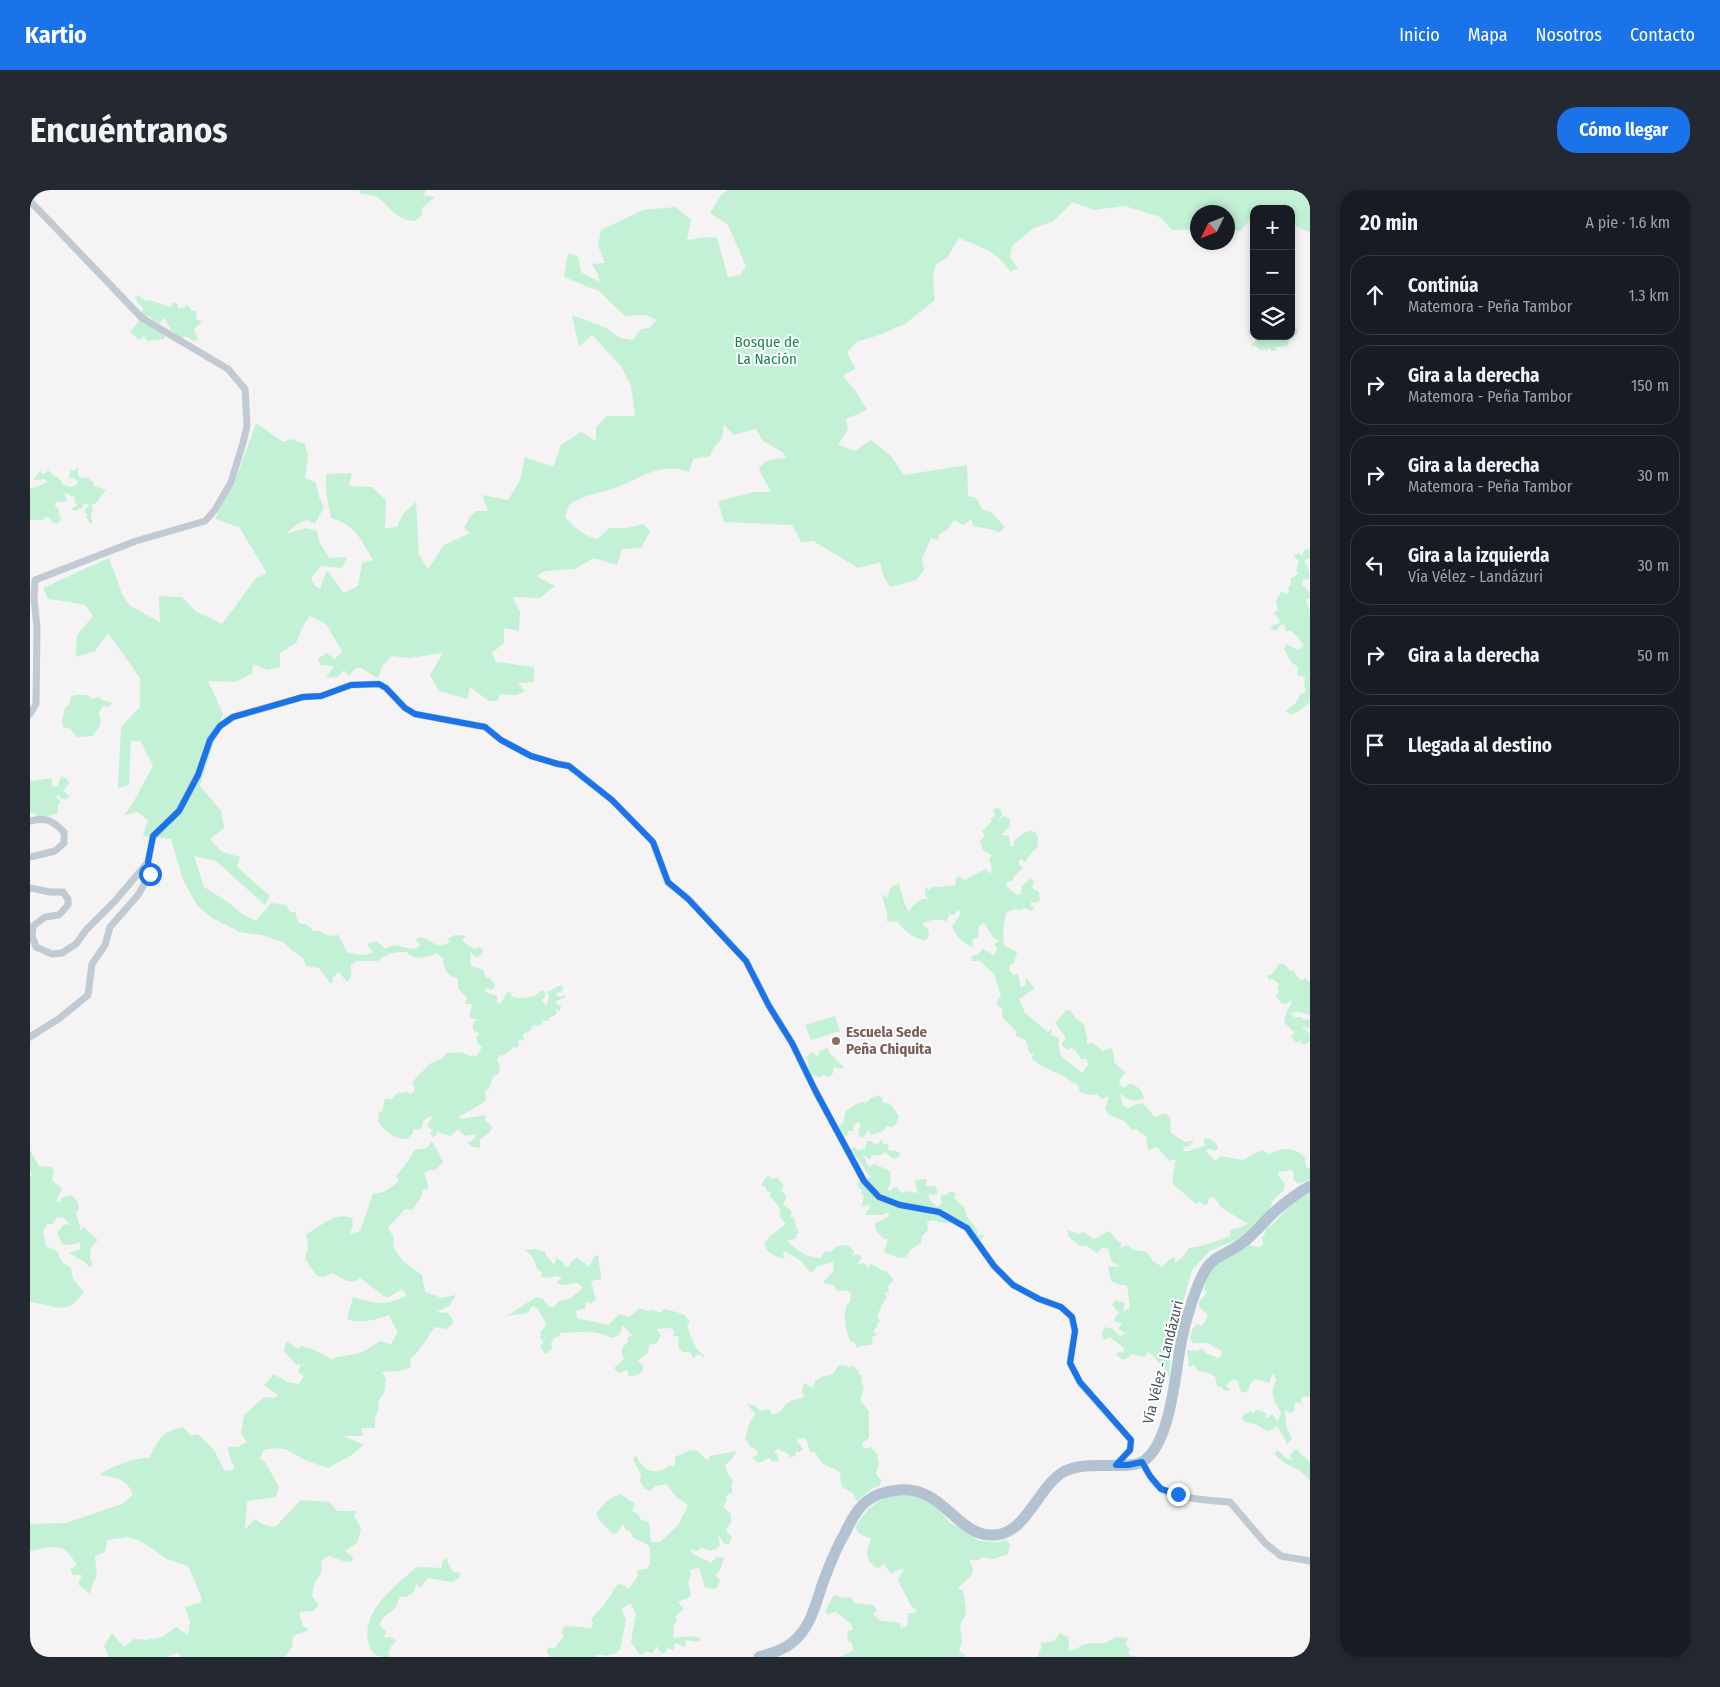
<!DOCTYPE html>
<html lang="es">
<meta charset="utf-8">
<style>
:root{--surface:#171b24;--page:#242831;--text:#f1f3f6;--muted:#9ea1a6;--line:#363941;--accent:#1a73e8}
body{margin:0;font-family:"Fira Sans Condensed",sans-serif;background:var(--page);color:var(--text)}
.controls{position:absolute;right:15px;top:15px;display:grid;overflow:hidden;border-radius:10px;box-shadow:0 2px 8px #0003}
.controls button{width:45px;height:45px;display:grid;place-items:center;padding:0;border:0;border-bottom:1px solid var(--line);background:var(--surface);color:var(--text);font:25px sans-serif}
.compass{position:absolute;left:1160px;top:15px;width:45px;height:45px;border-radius:50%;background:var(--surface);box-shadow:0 2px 8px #0003;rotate:227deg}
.stop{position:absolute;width:15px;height:15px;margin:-11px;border:4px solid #1a73e8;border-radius:50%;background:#fff}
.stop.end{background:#1a73e8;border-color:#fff;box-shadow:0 1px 5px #0008}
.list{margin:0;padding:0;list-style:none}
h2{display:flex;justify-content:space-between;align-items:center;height:65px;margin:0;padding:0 20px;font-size:21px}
h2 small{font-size:16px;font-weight:400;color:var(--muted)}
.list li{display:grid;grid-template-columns:32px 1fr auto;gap:15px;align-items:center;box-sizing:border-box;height:80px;margin:0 10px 10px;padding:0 10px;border:1px solid var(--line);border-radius:20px}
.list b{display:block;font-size:19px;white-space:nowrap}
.list p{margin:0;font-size:16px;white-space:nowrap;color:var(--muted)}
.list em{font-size:16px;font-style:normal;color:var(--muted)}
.icon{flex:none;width:28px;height:28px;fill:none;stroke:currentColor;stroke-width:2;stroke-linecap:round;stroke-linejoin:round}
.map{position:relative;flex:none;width:1280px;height:1467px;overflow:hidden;border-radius:20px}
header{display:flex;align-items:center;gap:30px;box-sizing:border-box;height:70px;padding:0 25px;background:var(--accent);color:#fff}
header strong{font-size:24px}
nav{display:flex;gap:28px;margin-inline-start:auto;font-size:18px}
.intro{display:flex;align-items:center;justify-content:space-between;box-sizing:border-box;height:120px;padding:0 30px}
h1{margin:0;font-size:35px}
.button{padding:12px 22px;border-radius:20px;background:var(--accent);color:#fff;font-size:18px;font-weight:700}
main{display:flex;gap:30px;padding:0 30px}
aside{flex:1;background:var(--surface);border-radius:20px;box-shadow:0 2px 8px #0003}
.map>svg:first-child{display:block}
</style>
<header>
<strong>Kartio</strong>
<nav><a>Inicio</a><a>Mapa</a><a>Nosotros</a><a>Contacto</a></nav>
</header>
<div class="intro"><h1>Encuéntranos</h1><a class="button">Cómo llegar</a></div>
<main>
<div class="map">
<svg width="1280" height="1467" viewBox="0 0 1280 1467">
<rect width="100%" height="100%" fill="#f5f3f3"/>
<g fill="#c3f1d5">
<path d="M329 0H396L394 5 405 7 392 18V25L385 31C380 30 374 30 370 27 355 18 352 3 331 4Z"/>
<path d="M698 0H1280V43L1267 36 1261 35V19H1224V30L1220 29 1211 41 1198 40V22H1168L1167 40H1142L1130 27 1095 16 1064 20 1043 12 1022 32 1004 38 982 56 980 68 988 78 980 82C968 61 950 57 929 48L917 68 906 74 903 87 905 110 875 134 846 146 828 151 817 162 825 179 813 186 827 203 837 220 816 229 818 239 808 255 825 261 841 250 861 266 874 285 937 275 938 306 946 308 952 319 961 322 975 337 970 342C960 339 953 338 943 336L941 329 933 335 924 330 919 338 910 344 908 350 901 348 892 369 894 380 886 390 860 397 853 385 850 372 828 378 783 351 771 352 762 335 694 332 688 311 724 302H741L729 280C734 268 745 269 757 268L752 262 733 251 726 239 703 245 694 234 692 248 684 257 680 266 663 269 659 282C632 272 614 286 590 296 572 303 554 304 539 315L535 327C545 338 553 346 567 349L579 338H597L614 334 620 342 611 358 592 359 587 375 564 368 545 379 516 381 506 386 525 396 510 408 483 407 490 422 489 441 474 438V453L462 463 466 472 504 477V492L488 493 495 501 486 505 470 504 468 511H459L440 497 437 509 409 501 400 485 413 463 379 468 362 466 352 476 348 489 332 478H325L319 486 314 480 308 487 296 488 304 476 290 475 288 469 296 463 305 469 312 461 296 434 280 426 273 436 266 453 250 463V477L237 480 223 474 222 484 205 492 178 491 193 524 170 596 191 621 194 638 180 649 192 662 210 667 207 677 240 706 235 715 186 671 164 666 174 697 198 712 212 724 226 731 241 713 256 715 260 722H266V727L269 733 277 735 284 741H290L299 746 308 745 317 762C325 764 335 767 343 762L337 754 346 751 353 756 354 759 364 755 383 759 389 757 390 754 385 750 390 747C404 750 404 760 420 752L418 749 425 745 436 746 432 751 444 759 450 757 453 761 451 765 447 768 440 762 441 776 453 780 456 787 461 789 465 795 464 798 462 800 456 798 455 802 467 806V813L470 814C474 811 474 805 479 801L483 807C493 809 504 809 512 800L516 804 512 811 516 816 519 808 517 802 531 795 533 797 531 803 528 802 526 805 530 807 535 805 536 807 527 811 525 814 531 816 530 821 525 819 527 823 524 826 520 827 519 830 516 831 511 829 513 832 509 836 503 835 500 841 493 844 494 849 492 851 488 849 489 855 486 858 482 857V859L472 866 470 864 467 870C470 876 472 879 467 885L463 886 459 899 455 901C455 902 456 909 456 910 454 913 433 925 429 926L431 929 456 925 455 931 460 934 462 938 458 944 450 949V958L440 956 437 951 441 952 447 944 435 946 428 939 421 946 407 942 406 946 402 947 400 942 403 940 397 936 403 925 393 931 392 938 388 940 383 939V943L377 949C363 949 356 942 348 932L349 923 353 920 354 910 358 908 360 910 369 902 373 904 376 902 382 904 385 899 382 892 401 873 411 869 417 863 431 862 442 867V865L447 866 452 857 448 854 446 848 449 844 443 840V832L447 830 439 827 442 814H435L437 807 428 799V788C418 786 416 782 413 773L414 769 406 763C396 769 385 770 376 762 365 762 356 763 348 771H327L321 775V787L317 792 309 782 303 787V792L300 793 289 778 276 776 273 768 260 759 255 753 232 745 210 742 182 728 167 715 153 690 141 649 113 646 118 630 107 622 94 625 103 613 123 576 111 552 101 550 99 595 88 598 91 537 110 517V488L78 443 65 461 46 467 47 445 63 426 55 415 46 413 18 409 13 398 79 368 92 404 100 416 130 432 129 406 152 407 165 421 192 434 226 388 237 383 209 337 185 329 206 289 226 233 253 252 261 249 275 254 278 267 275 288 286 293 289 307 294 317 285 334 277 330 266 335 256 344 276 338 287 341 290 353 299 368 317 367 312 378 291 376 281 388 284 395 290 399 297 380 314 403 328 396 332 373 343 370C331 349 325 335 301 328L296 302V284L322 283 319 296 342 297 356 310 355 338 367 337 373 324 386 312 389 365 398 379 414 355 440 343 434 338 439 328 446 321H458L452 305 478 310 490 291 495 267 523 277 531 255 551 242 566 251V237L577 226H605L601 195 590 175 562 145 549 157 542 125 576 138 590 148 603 150 611 139 619 138 627 130 615 125 595 126 569 101 534 87 538 63 548 66 551 82 569 92 568 84 562 74 575 73 568 56 571 40 613 20 646 17 661 30 657 50 675 47 687 48 698 87 710 85 716 76 698 35 680 23 691 5Z"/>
<path d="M108 105 116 111 120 110 140 117 144 112 147 114 148 118H153L157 115 162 121H165L167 127 166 130 172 131 164 140 168 150 163 151 158 147H150L142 141 134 128 129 134 119 126 116 127 136 145 134 149 117 151 114 146 109 150 100 142 109 131 113 117 109 115 105 107Z"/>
<path d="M1261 131 1269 142 1258 152 1257 156 1246 157 1245 161H1241L1239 157 1236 162 1235 159 1232 161 1231 159H1229L1225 155 1223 157 1221 155 1226 151 1218 142 1221 138 1224 139V146H1261Z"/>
<path d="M48 278V286L50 288H58L63 292 64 296 76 300 65 314 64 313 61 315 63 320C60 325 60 327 63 332L60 334 56 327 58 324H55V320L59 316 57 313 54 314 52 318 44 321 42 319 43 317 47 316 44 309 45 307 43 305 42 307 37 303 34 304 37 310 35 312H26L25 317 29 318 28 324 30 325 31 330 27 334 22 332 19 327 14 328 12 330H0V299L18 292 14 289 3 290 10 281 13 285 18 280 25 287H28L29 290H31L32 294 40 297 48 294V292L44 288 39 289 41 279 43 281Z"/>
<path d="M1276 359 1280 360V368L1274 371C1278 377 1280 381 1279 389L1273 390 1272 394 1279 402 1280 408 1276 409 1278 418 1280 420V512L1269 521 1261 525 1255 521 1266 513 1271 503 1276 502 1274 494 1275 487 1267 485 1268 477 1261 472 1254 459 1256 454 1268 460 1274 456 1267 446 1261 441H1256L1254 435H1250L1247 440H1241L1242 435 1247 434 1250 431 1244 423 1248 420 1246 411 1251 402 1257 404 1259 403 1258 398 1261 393V388L1268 384 1266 380 1269 372 1263 365 1269 363 1272 366 1274 360Z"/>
<path d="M45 505H58L61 509 70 507 72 510 82 513 79 517 73 516 69 523 71 533 63 546 47 547 40 539 33 537 32 531 35 517 39 515 41 507Z"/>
<path d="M31 586 37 589 39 593 33 601 39 606 37 609H32L28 605 26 607 31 612 28 615V623L18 626 8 627 4 623H0V590L3 591 20 588 23 592 21 595 25 597 28 596Z"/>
<path d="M967 618 971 620 972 625 969 629 975 626 980 629V636L971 645 979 646 981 657 984 656V651C996 638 1012 635 1007 658L1002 662 995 672 991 669 989 671V675L993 678 985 685 982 691 977 692 976 696 987 705 991 704 992 696 1001 688 1004 692 1002 698 1009 702 1010 709 1007 713 1001 712V716L1005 717 1002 721 994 718 990 720 984 719 976 723C974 735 972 744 974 755L987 762 984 773 979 775 980 782 984 785 988 784 991 798 995 796 996 788 1005 799C999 801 995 806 989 809L995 823 1018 842 1022 839 1021 845 1029 848C1026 871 1039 869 1052 883L1058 875 1057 869H1051L1045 860 1040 857 1038 860 1031 855 1036 848 1025 833 1036 820 1041 821 1045 828 1054 834 1057 848V854L1063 853 1073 861 1081 858 1084 864V872L1096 883 1092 886 1089 892 1093 898 1100 894C1108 896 1112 900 1114 908 1104 913 1099 910 1090 904L1093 916 1099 918 1104 915 1113 913 1125 927 1136 923 1140 928 1141 943 1155 952 1164 950 1159 956 1154 957 1153 961H1159L1176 955 1173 950 1176 948C1183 950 1187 952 1188 959L1183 961 1180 958 1176 961 1185 971 1190 966 1213 970 1232 960 1239 964C1253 957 1263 957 1275 967L1276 977 1280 979V989L1275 992 1267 993 1263 989 1264 984 1262 980 1248 982V985L1255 994 1253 1001 1243 1010 1239 1021 1218 1042 1208 1049 1180 1061 1162 1080 1143 1148 1139 1188 1134 1178 1119 1162 1114 1167 1101 1164 1097 1168 1092 1170 1086 1164 1089 1162 1093 1163 1094 1158 1080 1147 1074 1150 1071 1144 1075 1137 1083 1139 1090 1146 1096 1143 1088 1139 1092 1134 1084 1131 1086 1126 1089 1123 1082 1115 1085 1110 1095 1113 1093 1123 1100 1117 1097 1095H1089L1081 1091 1078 1077 1090 1076 1082 1072 1078 1059 1073 1057 1067 1063 1057 1056H1050L1039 1047 1037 1040 1048 1044 1053 1042 1064 1049 1078 1041C1084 1044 1085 1050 1091 1053V1058L1097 1055 1104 1060 1117 1062 1122 1070 1132 1077 1141 1068H1145V1073L1152 1068 1159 1058C1173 1056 1186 1052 1200 1046V1040L1211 1037 1218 1034 1192 1018 1185 1008 1180 1007 1177 1015 1172 1014 1171 1011 1166 1014 1143 994V984L1146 969 1139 971 1127 957 1118 960 1116 946 1110 943 1106 939 1102 940 1094 931 1079 925 1075 918 1079 906 1072 909 1066 904 1058 905 1050 902 1048 895C1041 892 1036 887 1030 884 1018 879 1010 877 1001 867L1004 865 999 862 996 850 986 846V841L973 828 972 819 966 813 971 806 964 784 950 771H942L941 766 948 764 953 759 964 765 967 759 964 754 969 751 963 747 954 733 949 736 948 747 942 750 943 757C932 753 927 747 922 736L931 724 928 719 925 724 919 725 917 731C907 729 900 729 892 734L898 739 899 746 895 750C882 748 876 742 867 731L857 732C859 724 853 712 852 704L857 708 860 699 864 695 869 694C872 703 873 713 879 721 884 715 889 707 898 709L895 704V696L899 700 902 697C911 698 917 695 925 696L926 688 929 686 934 690 956 679 960 684 962 679 959 669 962 665 953 660 950 652 955 645 952 641 962 631 961 628 965 626 963 619Z"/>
<path d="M1249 774H1254L1260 781H1264L1269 789 1272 790 1275 788 1278 791 1280 790V825L1268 822 1261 823 1264 827H1271L1274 830 1280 829V837L1276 839 1274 836 1272 837 1280 844V852H1278L1277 854H1272L1270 851 1267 853 1261 847 1265 841H1263L1254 832 1257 820 1262 813 1260 811 1256 814 1252 813 1245 806 1249 803 1247 796 1250 795 1243 789 1239 790 1237 786 1242 784Z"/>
<path d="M805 826 810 841 781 850 775 835Z"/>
<path d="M798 858 800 864 814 877 812 879 804 877 803 883 799 887 792 885 789 888 777 880 779 874 776 867 782 862 787 867 791 860Z"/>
<path d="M848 905 852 908 853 913H859L869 926 867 932 863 937 857 936 853 941 841 945 838 940 837 943 832 948 828 944 831 935 827 932 824 936 823 941H818L817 946 812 945 809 936 813 934 816 921C823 918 828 910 836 913L841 908Z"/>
<path d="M850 949 854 954H857L859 956 858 960 866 961 870 963 869 967 863 969 855 962 852 965H844L839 969 833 965 839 977 844 974 860 981C861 987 861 995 857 1000L859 1001 863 998 867 997 872 1003 880 1001 884 1003 887 1002 885 990 897 989 896 996H905L908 1003 902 1005 898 1004 899 1009 907 1017 912 1013 910 1009 912 1004 916 1005 922 1001 926 1004 924 1008 935 1018C935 1030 947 1034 948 1045H955L946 1055 939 1048 934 1039 926 1033H913L903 1030 897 1032 898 1040 892 1046 891 1053 880 1060 876 1067 869 1068 854 1062 858 1049H854L847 1042 844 1034 860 1026 856 1022 853 1025H835L840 1017 838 1015 831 1017 834 1006 831 1004 832 1000 827 996 828 993 841 987C836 983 834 978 831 973 828 968 822 965 819 960L825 957 828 961 835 958 837 951H842L844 954 850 953Z"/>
<path d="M402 951 413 972 406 980H400L394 983 399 998 393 1000 390 1009 382 1020 375 1019 358 1038 364 1048 363 1057 373 1071 392 1085 395 1102 412 1108 426 1105 419 1116 407 1122 418 1123 424 1132 417 1139 405 1137C397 1147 391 1161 380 1169L381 1177 370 1181 352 1182 356 1189 354 1203 348 1212 349 1219 345 1228V1238H331L333 1246H313L334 1255 320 1266 298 1278C290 1275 282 1273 275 1270 255 1259 256 1256 233 1260L230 1269 235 1272 249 1297 246 1307 217 1311 215 1339 225 1329 232 1334 245 1337 271 1310 300 1312 307 1321H326L324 1326 331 1338 328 1352 315 1361 323 1367 322 1372 313 1371 299 1366 291 1371 292 1381 284 1394 282 1406 289 1415 283 1421 269 1422 273 1436 279 1440 263 1446 262 1457 255 1467H151L148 1463 135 1467H79L74 1456 82 1443 94 1457 104 1449 116 1450 132 1447 146 1437 158 1445 160 1432 155 1417 171 1412V1406L158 1376 137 1369 112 1352 98 1347 77 1350 75 1362 65 1366 67 1386 62 1395 60 1404 48 1394 52 1385H43L40 1379 47 1375C32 1350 24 1357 0 1361V1334L36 1333 92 1314 103 1305C98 1289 84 1287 69 1285 83 1276 101 1268 119 1268 129 1250 130 1242 153 1237L161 1246 168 1244 184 1260 195 1281 205 1279 200 1268 198 1257H208L217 1252 211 1243 214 1225 234 1207 243 1208 249 1206 234 1195 244 1184 257 1192 269 1194 274 1186 268 1182 271 1174 266 1175 254 1161 256 1151 269 1159 271 1156 282 1159 301 1169C310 1166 315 1166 325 1164 334 1163 342 1156 350 1151L361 1155 368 1141 364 1136 359 1125C345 1130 330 1134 317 1129L323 1107C346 1114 355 1116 377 1106L372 1099 357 1108 330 1088C320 1096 313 1089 303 1083L294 1087 287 1086 275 1069 278 1057 276 1044C292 1036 305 1021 322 1028L323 1036 319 1045 330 1041 343 1004 354 1002 369 991 366 986 380 969 384 960 397 958Z"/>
<path d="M0 960 9 976 21 977 24 981 22 990 32 999 26 1011 30 1012 33 1007 42 1005 47 1011 49 1018 46 1023 51 1041 53 1037 68 1050C59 1058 58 1064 63 1075L59 1077 55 1072 39 1063 50 1059V1052L40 1055 32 1054 27 1043 34 1034 41 1035 34 1028 27 1027 23 1034H17L13 1041 16 1056 27 1061 32 1072 41 1078 43 1089 54 1102C50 1106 45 1114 40 1116 30 1121 12 1113 0 1112V987L2 984 0 982Z"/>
<path d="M738 985 742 989 748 988 753 995V999L750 1000 757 1006 753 1015 759 1019 762 1023 760 1026 764 1028 766 1038 768 1040V1043L765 1049 757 1050C765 1060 777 1068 791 1068L795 1061 801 1062C808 1053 817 1053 824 1061L822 1067 827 1064 832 1067 828 1074 834 1073 837 1076V1080L840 1074C847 1075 850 1081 856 1081L864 1090 858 1096 859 1104 856 1102 855 1104 857 1106C853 1113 849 1120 847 1127L851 1132 847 1133 848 1136 843 1141 847 1145 841 1147 843 1152 841 1155 832 1156 827 1158 824 1152 820 1151C815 1138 813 1127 817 1114L820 1112 821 1102 812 1100 808 1102 803 1095 793 1093C799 1084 806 1084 803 1072L788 1076 781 1083 771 1071 755 1061 753 1064 755 1069C745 1066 738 1065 734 1054L740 1046 756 1034 750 1027C752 1018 746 1012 739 1006L741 1002 737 1001 736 998 731 995Z"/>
<path d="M1280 1003V1207L1274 1206 1271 1209 1272 1214 1268 1212 1264 1215 1265 1220 1261 1223 1255 1220 1256 1235 1262 1249 1256 1255V1250L1246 1235 1245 1238 1238 1241C1233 1240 1231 1237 1227 1235 1222 1233 1217 1234 1212 1230L1213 1225 1221 1221 1224 1225 1225 1221 1228 1220 1236 1223 1235 1228 1239 1227 1240 1225H1243L1247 1230V1232L1251 1223C1244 1211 1239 1203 1246 1190L1244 1184 1242 1185 1239 1193 1225 1189 1220 1194 1218 1201 1211 1203 1208 1191 1203 1189 1195 1196 1200 1199 1199 1201 1194 1200 1191 1197 1187 1196 1185 1186 1176 1182 1168 1181 1164 1175 1159 1177 1157 1160 1167 1161 1172 1158 1176 1163 1188 1168 1191 1166 1192 1161C1186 1159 1182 1154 1176 1153 1171 1152 1168 1154 1163 1153L1160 1148 1163 1138 1167 1134 1172 1136 1178 1126 1169 1116V1112L1177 1102 1174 1100 1178 1077 1218 1055 1230 1057 1233 1054 1232 1048 1235 1043 1236 1039 1242 1035 1263 1012Z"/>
<path d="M504 1059 515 1062C516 1068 522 1070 524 1076L526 1068 533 1072 535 1077 539 1076 541 1072 547 1067 559 1077 564 1067 569 1065C567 1074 572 1080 571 1089L561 1091 566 1110 560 1114 557 1111 555 1118 546 1121 547 1128 578 1135 589 1124 600 1127 609 1118 617 1121 623 1120 630 1123 635 1119 653 1124 660 1131 657 1136C660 1143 663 1153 667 1159 670 1163 673 1163 675 1168L668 1164 663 1168 660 1162H652L648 1156 649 1146H643L644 1141 641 1138 626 1139 631 1145 627 1153 619 1155 618 1163 609 1169 608 1172 613 1175V1181C609 1185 605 1186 599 1186L597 1180 589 1183 584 1178 594 1169C590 1161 591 1158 598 1152L597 1148 602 1145 592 1135C591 1143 590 1146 582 1148 565 1139 549 1142 531 1143L529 1147 524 1148 521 1153 522 1159 515 1164 510 1156 514 1152 510 1147 511 1141 517 1135 507 1118 502 1116 498 1123 477 1126 506 1107 513 1109 519 1117H524L529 1111C539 1110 546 1105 553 1097L547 1093 532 1095 526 1093 532 1088 527 1086 516 1088 511 1086 512 1082 507 1079C505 1070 502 1065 495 1060Z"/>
<path d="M812 1175 817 1176 820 1178 822 1175 829 1182V1185H832L831 1189 834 1199 831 1206V1211L839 1222V1248L831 1254 835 1259 841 1257 848 1265 847 1268 849 1273C847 1282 843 1284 852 1290L849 1296 843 1298 827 1311 823 1303 814 1298 811 1294 810 1282C800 1276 790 1276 786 1263L780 1262 776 1249 773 1248 766 1250 773 1259 770 1262H766L765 1266 759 1268V1264L748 1259 744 1262 747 1264 749 1271H742L739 1268 729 1273 722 1268 729 1263 723 1257 721 1258 715 1248 720 1232 725 1224 717 1214 726 1216 730 1221 739 1219 742 1224C752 1224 752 1217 759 1212 764 1209 770 1210 775 1206L772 1203 773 1196 775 1193 783 1198 785 1191 791 1187 802 1185 808 1176Z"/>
<path d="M1266 1259 1280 1272V1292C1272 1276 1256 1279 1244 1263L1248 1260 1257 1269 1263 1270 1259 1265Z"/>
<path d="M660 1260 667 1261 678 1271 680 1266 707 1261 701 1270 695 1275 698 1284 703 1290 701 1296 703 1302 696 1306 697 1310 693 1317 701 1324V1332L696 1341 702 1347 699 1354H694L688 1344 690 1355C684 1363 679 1360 671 1358L667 1361 661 1359 662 1363 681 1373 686 1367 694 1368 690 1380 685 1386 690 1390 687 1398 682 1399 675 1397 669 1378 660 1380 661 1385 658 1392 661 1405 658 1408 648 1412 654 1419 645 1427 647 1430 644 1435 643 1448 662 1446 670 1448 669 1452 655 1450 656 1454 654 1457 645 1453 643 1460 638 1458 634 1464 629 1461 627 1456 623 1463 617 1462 610 1465 601 1452 606 1423 600 1413 591 1419 596 1430 590 1460C581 1466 578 1467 568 1464L565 1467H520L517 1462 518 1457 524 1459 534 1446 531 1442 535 1436C545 1437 552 1436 561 1439L563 1433 561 1429 574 1415 588 1394 594 1395 598 1399 607 1388 608 1380 617 1379 620 1374V1358L617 1354 603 1348 601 1342 596 1340 593 1334 586 1344 580 1342C576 1334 570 1334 566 1323L579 1309 590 1304 605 1314 602 1321 609 1325 611 1330 619 1332 621 1352H630L648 1335 658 1315 647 1308 636 1294 626 1296 620 1301 615 1299 610 1291 611 1285 603 1269 606 1265C612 1280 625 1287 639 1276H645V1267Z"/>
<path d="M868 1304 883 1305 896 1310 907 1318 920 1333 933 1339 949 1351 969 1352 976 1350 980 1354 978 1364C967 1366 967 1372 954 1367L946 1371 942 1369 939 1371 943 1378 942 1385 928 1398 933 1401 936 1420 935 1426 930 1435 932 1452 929 1461 936 1466 934 1467H810L824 1460 821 1452 817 1451 818 1445 817 1442 823 1439 821 1434 805 1421 798 1425 795 1422 800 1411 805 1405 813 1408 820 1407 825 1413 843 1415 847 1420 843 1423C849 1435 860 1430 870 1433L871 1438 877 1436 878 1423H885L887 1420 881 1416 868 1390 874 1379 868 1380 861 1384 854 1374 848 1378C834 1371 836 1362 841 1349L830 1344 825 1338C834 1320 849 1308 868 1304Z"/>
<path d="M417 1367 418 1373 423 1382 431 1383 429 1388 422 1392 398 1388 390 1398 386 1393 385 1401 376 1407H370L367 1413V1416C361 1423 351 1426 350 1435L356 1442 353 1448 360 1447 367 1451 362 1455 358 1463 360 1467C349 1467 343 1467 339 1455 329 1422 365 1396 387 1377L412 1378V1372Z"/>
<path d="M1030 1443 1038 1447 1039 1455 1038 1460C1045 1461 1047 1458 1053 1455 1066 1450 1072 1458 1085 1447L1098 1448 1095 1455 1100 1458 1098 1464 1102 1466 1113 1467H1008V1464L1012 1457 1010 1453 1024 1451Z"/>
</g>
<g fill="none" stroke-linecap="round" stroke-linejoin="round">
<g stroke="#c1cad2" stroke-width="7">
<path d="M0 11 112 128 198 179 215 199 217 236 213 253 201 292 185 320 175 331 106 351 5 390 4 407 7 438 6 514 0 524"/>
<path d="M0 631C16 627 22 630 34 642V653L25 661 0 667"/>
<path d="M0 698 20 702H33L38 709V715L29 725 15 727 3 736 2 746 6 757 22 764 32 763 46 754 56 740 85 711 118 672"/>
<path d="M0 847 30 828 58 805 62 774 75 755 80 737 108 705 120 684 118 672 123 647 149 621 168 585 180 550 190 536 203 527 273 507 291 506 321 495 349 494 356 498 375 518 385 524 455 537 471 550 501 566 528 574 539 576 583 611 623 652 638 693 659 709 716 771 739 816 762 853 786 902 834 991 849 1007 870 1015 909 1022 937 1038 964 1076 983 1095 1009 1109 1031 1117 1042 1127 1045 1141 1040 1173 1050 1193 1101 1250 1100 1260 1086 1275"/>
<path d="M1112 1272C1117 1281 1122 1292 1130 1298 1142 1308 1184 1311 1200 1312L1235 1353 1251 1366 1280 1371"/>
</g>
<path stroke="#b3c2d1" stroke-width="11" d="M729 1467C742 1463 754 1460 764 1451 784 1434 787 1405 797 1382 802 1369 808 1355 815 1343 820 1332 827 1318 837 1311 846 1304 858 1301 869 1300 914 1296 926 1346 963 1345 997 1345 1007 1296 1035 1281 1059 1269 1100 1282 1115 1270 1142 1249 1145 1180 1152 1148 1156 1129 1166 1095 1176 1079 1184 1066 1199 1063 1211 1054 1223 1046 1232 1034 1242 1024 1254 1013 1266 1004 1280 996"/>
</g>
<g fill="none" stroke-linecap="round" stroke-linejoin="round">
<path stroke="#1a73e8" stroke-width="6" d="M120 684 118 672 123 646 149 621 168 585 180 550 190 536 203 527 273 507 291 506 321 495 349 494 356 498 375 518 385 524 455 537 471 550 501 566 528 574 539 576 582 610 623 652 638 692 658 709 716 771 739 816 762 853 786 902 834 991 849 1007 870 1015 909 1022 937 1038 964 1076 983 1095 1009 1109 1031 1117 1042 1127 1045 1141 1040 1173 1050 1192 1101 1250 1100 1260 1086 1275H1098L1112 1272 1120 1286 1131 1299 1148 1304"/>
</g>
<circle fill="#8d6e63" stroke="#fff" stroke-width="2" cx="806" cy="851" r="5"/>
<g text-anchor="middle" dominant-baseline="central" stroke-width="4" stroke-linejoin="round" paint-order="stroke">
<g font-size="15" fill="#17864f" stroke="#fff">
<text x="737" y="152">Bosque de<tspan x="737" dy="17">La Nación</tspan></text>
</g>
<g font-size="15" font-weight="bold" fill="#785e54" stroke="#fff" text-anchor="start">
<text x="816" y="842">Escuela Sede<tspan x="816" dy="17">Peña Chiquita</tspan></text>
</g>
<g font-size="15" fill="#4a5661" stroke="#fff">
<text transform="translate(1133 1172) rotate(-76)">Vía Vélez - Landázuri</text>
</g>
</g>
</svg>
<div class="controls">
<button>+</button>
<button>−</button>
<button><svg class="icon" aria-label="layers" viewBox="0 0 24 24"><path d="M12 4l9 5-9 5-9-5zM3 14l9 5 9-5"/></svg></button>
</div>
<svg class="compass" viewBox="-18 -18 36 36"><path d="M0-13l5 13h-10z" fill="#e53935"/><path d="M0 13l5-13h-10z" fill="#9ea1a6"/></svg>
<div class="stop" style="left:120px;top:684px"></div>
<div class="stop end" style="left:1148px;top:1304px"></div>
</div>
<aside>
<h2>20 min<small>A pie · 1.6 km</small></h2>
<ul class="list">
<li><svg class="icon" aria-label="ahead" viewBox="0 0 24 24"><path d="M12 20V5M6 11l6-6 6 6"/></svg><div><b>Continúa</b><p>Matemora - Peña Tambor</p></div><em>1.3 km</em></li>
<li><svg class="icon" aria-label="right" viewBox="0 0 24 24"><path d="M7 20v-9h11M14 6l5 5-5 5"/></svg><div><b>Gira a la derecha</b><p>Matemora - Peña Tambor</p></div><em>150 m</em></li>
<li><svg class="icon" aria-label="right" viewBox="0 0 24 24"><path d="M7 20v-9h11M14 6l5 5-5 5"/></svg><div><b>Gira a la derecha</b><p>Matemora - Peña Tambor</p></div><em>30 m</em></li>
<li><svg class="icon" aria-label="left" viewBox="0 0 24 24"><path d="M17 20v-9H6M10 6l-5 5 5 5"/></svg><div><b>Gira a la izquierda</b><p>Vía Vélez - Landázuri</p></div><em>30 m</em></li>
<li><svg class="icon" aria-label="right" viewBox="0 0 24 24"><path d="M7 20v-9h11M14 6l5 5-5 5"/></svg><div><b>Gira a la derecha</b></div><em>50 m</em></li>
<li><svg class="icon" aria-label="arrive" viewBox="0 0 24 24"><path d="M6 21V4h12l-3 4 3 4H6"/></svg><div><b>Llegada al destino</b></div></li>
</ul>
</aside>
</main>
